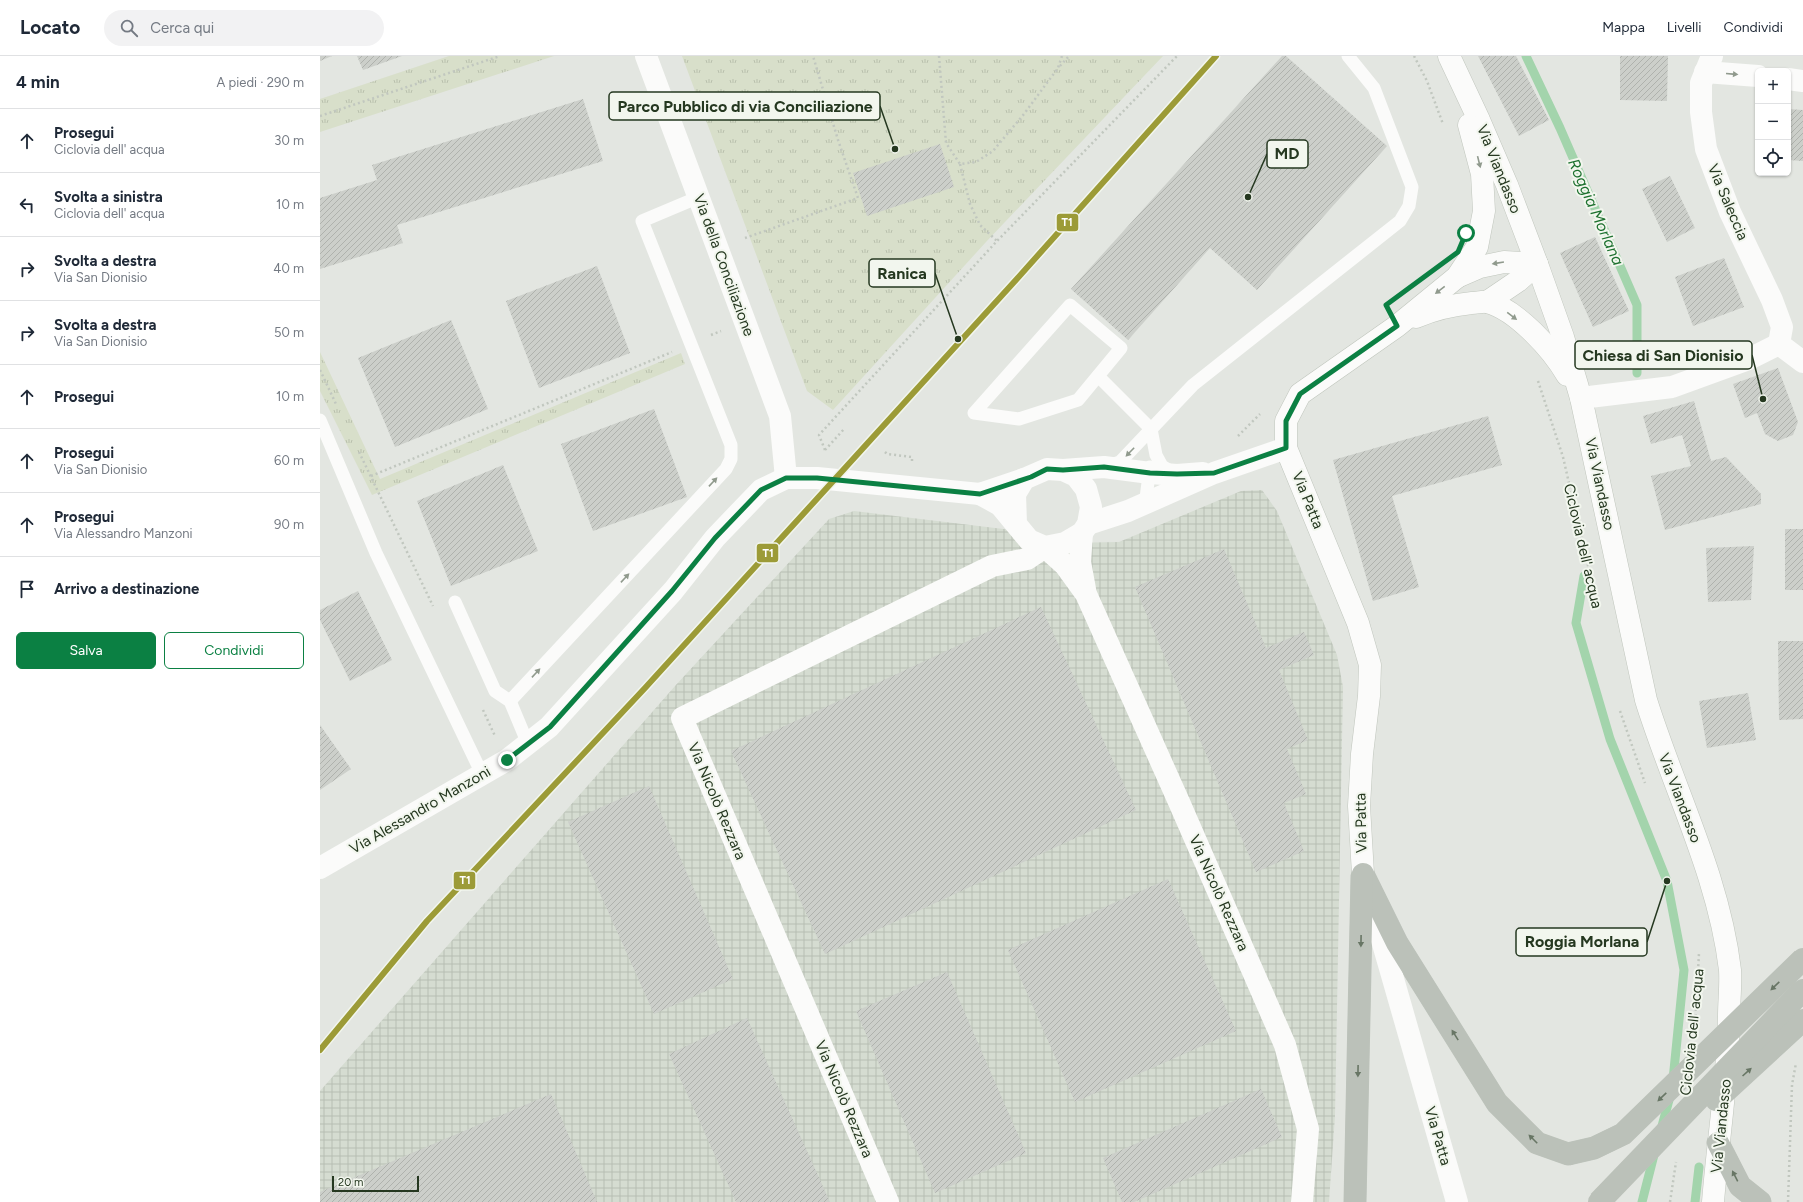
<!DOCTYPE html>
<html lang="it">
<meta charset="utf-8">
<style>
:root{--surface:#fff;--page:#f2f2f3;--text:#1f2937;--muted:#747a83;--line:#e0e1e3;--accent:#0b8043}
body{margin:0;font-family:Figtree,sans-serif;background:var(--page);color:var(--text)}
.controls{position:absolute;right:12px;top:12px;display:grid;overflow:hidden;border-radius:6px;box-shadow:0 1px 3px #0004}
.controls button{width:36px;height:36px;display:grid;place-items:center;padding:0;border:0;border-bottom:1px solid var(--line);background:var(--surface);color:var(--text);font:20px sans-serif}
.scale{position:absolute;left:12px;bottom:10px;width:87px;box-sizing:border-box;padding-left:4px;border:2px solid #253820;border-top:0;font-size:11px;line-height:14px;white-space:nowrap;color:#253820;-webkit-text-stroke:3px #f2f6ee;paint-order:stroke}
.stop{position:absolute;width:12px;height:12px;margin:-9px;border:3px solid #0b8043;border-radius:50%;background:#fff}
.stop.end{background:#0b8043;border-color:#fff;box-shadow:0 1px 4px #0008}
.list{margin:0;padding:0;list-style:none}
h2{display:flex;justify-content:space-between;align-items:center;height:52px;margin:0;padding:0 16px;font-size:17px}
h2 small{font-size:13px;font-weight:400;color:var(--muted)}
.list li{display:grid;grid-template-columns:26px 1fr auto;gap:12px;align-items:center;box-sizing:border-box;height:64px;padding:0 16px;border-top:1px solid var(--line)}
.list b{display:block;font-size:15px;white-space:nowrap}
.list p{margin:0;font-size:13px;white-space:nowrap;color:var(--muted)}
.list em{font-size:13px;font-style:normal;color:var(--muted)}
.actions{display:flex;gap:8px;padding:12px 16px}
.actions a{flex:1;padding:9px 0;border:1px solid var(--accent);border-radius:6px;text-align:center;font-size:14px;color:var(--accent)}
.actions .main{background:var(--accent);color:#fff}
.icon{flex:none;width:22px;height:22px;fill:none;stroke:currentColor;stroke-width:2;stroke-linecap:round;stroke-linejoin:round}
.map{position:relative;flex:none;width:1483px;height:1146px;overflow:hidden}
header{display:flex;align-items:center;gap:24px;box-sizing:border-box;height:56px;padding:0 20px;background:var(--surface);border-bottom:1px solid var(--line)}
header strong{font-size:19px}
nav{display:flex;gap:22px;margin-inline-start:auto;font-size:14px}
.search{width:280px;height:36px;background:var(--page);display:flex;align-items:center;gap:10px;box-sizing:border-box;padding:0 14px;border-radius:22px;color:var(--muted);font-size:15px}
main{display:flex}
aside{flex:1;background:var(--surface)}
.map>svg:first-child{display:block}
</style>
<header>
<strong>Locato</strong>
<div class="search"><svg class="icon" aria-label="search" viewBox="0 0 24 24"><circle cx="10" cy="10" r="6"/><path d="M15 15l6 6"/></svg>Cerca qui</div>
<nav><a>Mappa</a><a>Livelli</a><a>Condividi</a></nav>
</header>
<main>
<aside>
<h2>4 min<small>A piedi · 290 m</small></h2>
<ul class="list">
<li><svg class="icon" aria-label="ahead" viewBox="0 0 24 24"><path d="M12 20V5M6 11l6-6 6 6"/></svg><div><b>Prosegui</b><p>Ciclovia dell' acqua</p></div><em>30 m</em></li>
<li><svg class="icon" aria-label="left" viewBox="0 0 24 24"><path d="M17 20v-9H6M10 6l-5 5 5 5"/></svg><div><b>Svolta a sinistra</b><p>Ciclovia dell' acqua</p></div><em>10 m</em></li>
<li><svg class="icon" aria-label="right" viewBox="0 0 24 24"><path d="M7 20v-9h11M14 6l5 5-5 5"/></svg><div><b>Svolta a destra</b><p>Via San Dionisio</p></div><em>40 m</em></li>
<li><svg class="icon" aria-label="right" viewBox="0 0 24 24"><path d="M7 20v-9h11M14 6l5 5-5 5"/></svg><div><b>Svolta a destra</b><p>Via San Dionisio</p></div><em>50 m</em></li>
<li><svg class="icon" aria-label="ahead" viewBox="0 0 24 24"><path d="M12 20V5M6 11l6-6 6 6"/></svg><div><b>Prosegui</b></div><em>10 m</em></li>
<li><svg class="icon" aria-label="ahead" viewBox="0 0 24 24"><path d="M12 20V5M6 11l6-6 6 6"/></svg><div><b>Prosegui</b><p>Via San Dionisio</p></div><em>60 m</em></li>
<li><svg class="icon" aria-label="ahead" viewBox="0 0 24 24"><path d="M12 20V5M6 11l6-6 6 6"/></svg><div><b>Prosegui</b><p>Via Alessandro Manzoni</p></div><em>90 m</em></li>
<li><svg class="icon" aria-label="arrive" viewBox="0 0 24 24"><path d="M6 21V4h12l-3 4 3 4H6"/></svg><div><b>Arrivo a destinazione</b></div></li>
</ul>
<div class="actions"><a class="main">Salva</a><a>Condividi</a></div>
</aside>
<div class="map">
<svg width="1483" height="1146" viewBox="0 0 1483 1146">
<defs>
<pattern id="industrial-grid" width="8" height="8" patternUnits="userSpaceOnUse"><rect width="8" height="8" fill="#d5dcd1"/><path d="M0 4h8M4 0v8" fill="none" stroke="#b7beb3"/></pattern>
<pattern id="park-tufts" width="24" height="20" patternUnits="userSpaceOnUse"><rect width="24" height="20" fill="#d8dfca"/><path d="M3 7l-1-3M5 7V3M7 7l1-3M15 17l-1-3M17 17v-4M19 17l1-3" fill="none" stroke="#b9c0ad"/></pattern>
<pattern id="building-hatch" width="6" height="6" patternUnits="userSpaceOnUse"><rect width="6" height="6" fill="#cccfca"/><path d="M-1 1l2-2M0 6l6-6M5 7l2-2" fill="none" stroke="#afb2ad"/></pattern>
</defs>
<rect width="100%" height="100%" fill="#e3e6e1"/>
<path fill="url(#industrial-grid)" d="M942 434 957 455 1017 599 1023 631 1015 1060 1009 1146H0V1035L355 630 509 463 534 455 700 475 745 487 799 486 921 435Z"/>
<g fill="url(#park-tufts)">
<path d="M129 0H234L0 76V43Z"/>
<path d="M362 0H843L666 186 513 354 487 335Z"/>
<path d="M0 296 60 423 361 297 365 308 52 439 0 335Z"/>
</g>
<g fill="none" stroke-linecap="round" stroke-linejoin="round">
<g stroke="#a3d4ac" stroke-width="9">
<path d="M1206 0 1240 72 1317 249V317"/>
<path d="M1264 520 1256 567 1290 683 1347 825 1364 914 1353 1024"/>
<path d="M1341 1074 1350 1040"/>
<path d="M1322 1146 1335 1095"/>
<path d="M1375 1146 1379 1111"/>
</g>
</g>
<g fill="url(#building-hatch)">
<path d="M0 0H12L0 5Z"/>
<path d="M37 0H82L43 14Z"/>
<path d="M962 0H966L1067 90 937 234 890 192 808 284 751 233Z"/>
<path d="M1158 0H1196L1229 64 1199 80Z"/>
<path d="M1300 0H1348L1347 45 1300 44Z"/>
<path d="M263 43 283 105 77 169 83 187 0 213V142L57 124 52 109Z"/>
<path d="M1468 53 1483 54V105L1468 104Z"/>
<path d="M620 88 634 131 547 160 533 117Z"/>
<path d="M1350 120 1375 172 1347 186 1322 133Z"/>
<path d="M1275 181 1309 255 1273 271 1240 197Z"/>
<path d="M1404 202 1424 251 1373 270 1355 221Z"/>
<path d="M277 210 310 297 219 332 186 245Z"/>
<path d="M131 264 168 353 75 391 38 302Z"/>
<path d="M1458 312 1478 366 1473 379 1458 385 1445 378 1437 357 1425 362 1413 328Z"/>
<path d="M1374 345 1391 405 1406 401 1441 438V448L1345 474 1331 420 1371 410 1362 379 1331 388 1323 360Z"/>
<path d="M334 353 367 441 273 475 241 388Z"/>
<path d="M1168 360 1182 409 1072 440 1099 531 1053 545 1013 404Z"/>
<path d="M183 409 218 495 131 530 97 445Z"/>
<rect x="1465" y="473" width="18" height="61"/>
<path d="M1434 490 1431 544 1388 546 1386 492Z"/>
<path d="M904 493 946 592 984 576 994 599 959 614 988 684 967 693 986 738 964 747 984 795 936 816 815 531Z"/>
<path d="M38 535 72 604 30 625 0 564V554Z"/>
<path d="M721 551 816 754 505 898 411 695Z"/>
<path d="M1458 585H1483V663L1459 664Z"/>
<path d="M1428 637 1436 684 1387 692 1379 645Z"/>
<path d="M0 669 31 713 0 734Z"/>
<path d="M329 730 413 923 334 958 248 766Z"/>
<path d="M848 823 916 975 755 1046 688 894Z"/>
<path d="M627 916 706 1097 615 1137 536 955Z"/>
<path d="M427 962 510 1146H416L349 998Z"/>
<path d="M941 1033 962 1081 814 1146H802L783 1102Z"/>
<path d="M231 1038 277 1146H0V1136Z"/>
</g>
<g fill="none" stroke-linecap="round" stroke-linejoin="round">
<g stroke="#c0c6bd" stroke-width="23">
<g id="secondary">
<path d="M1129 0 1159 64 1187 129 1217 208 1243 281 1261 342 1326 644C1354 734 1399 820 1410 914 1411 929 1409 945 1409 960 1408 1022 1398 1084 1393 1146"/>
<path d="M1137 221 1160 211 1184 206 1217 208"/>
<path d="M1167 246 1198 225 1217 208"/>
<path d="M1096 261C1114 253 1132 249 1152 247 1157 247 1163 245 1167 246 1196 253 1233 294 1247 319"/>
<path d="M1043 818 1039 750 1042 698 1049 640 1050 609 1038 567 966 392V365L980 338 1077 270 1137 221 1157 191 1164 155 1162 118 1149 69"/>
</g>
</g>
<g stroke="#bdc3bb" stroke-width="23">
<g id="highway">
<path d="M1043 818 1077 887 1177 1047 1217 1087 1248 1098"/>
<path d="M1398 1087 1420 1130 1440 1146"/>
<path d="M1035 1146 1042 821"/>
</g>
</g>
<g stroke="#c1c7bf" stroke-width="2.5" stroke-dasharray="2 3" stroke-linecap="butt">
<path d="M619 0 626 87 640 108 656 106 673 95 704 58 738 12 742 0"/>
<path d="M1094 0 1107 25 1123 68"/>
<path d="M740 10 749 0"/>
<path d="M0 60 180 0"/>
<path d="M640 108 650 148 660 169 677 185"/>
<path d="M425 182 538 142 518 84 493 0"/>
<path d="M391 279 401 275"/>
<path d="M0 314 16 348"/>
<path d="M1218 325 1243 401 1275 540"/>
<path d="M918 380 940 358"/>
<path d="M505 394 499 379 677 185 857 0"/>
<path d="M505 394 525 372"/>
<path d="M39 396 113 550"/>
<path d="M565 396 567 398 592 401V405"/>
<path d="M51 420 352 296"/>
<path d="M163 654 175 680"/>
<path d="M1300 655 1325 727"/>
<path d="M1375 970 1379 897"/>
<path d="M1350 1146 1356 1106"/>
<path d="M1468 1146 1472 1029 1476 1007"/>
</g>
<g stroke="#fbfbfa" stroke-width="13">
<path d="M750 249 801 292 758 344 699 363 654 357Z"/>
<path d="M778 320 831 373 836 399 842 410 854 417"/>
<path d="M0 364 56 497 162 718"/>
<path d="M788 410 800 406 873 329 1080 165 1089 150 1092 131 1054 32 1028 0"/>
<path d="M820 449 826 442 830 411"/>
<path d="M135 546 175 635 190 645 208 688"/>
<path d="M190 645 406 413 411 403V389L322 165 379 141"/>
</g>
<g stroke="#fbfbfa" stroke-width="22">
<path d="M326 0 460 360 466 422"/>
<path d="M1392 0 1381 27V56L1386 93 1410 156 1452 244 1462 271 1459 288"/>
<path d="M1385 16 1438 20"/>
<path d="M1468 23 1483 25"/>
<path d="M1459 288 1483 306"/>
<path d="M1261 342 1352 331 1429 303 1459 288"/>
<path d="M743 414 784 411 830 417 857 419 883 417"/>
<path d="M660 438 680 449 709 484 725 491 745 487 762 477 768 468 771 451 766 433 756 420 743 414 727 413 704 423 695 438 696 468"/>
<path d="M768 468 808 455 894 417 966 392"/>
<path d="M762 477 760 506 765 533"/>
<path d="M0 812 187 704 229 671 353 535 395 482 441 434 466 422H497L660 438 704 423"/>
<path d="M1051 846 1137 1146"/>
<path d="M568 1146 362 662 672 510 707 503 725 491 745 509 766 538 859 746 965 989 988 1073 982 1146"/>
</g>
<use href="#secondary" stroke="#fbfbfa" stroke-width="22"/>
<use href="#highway" stroke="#bbc1b9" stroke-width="22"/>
<g stroke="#bdc3bb" stroke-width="23" stroke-linecap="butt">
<g id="highway-bridge">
<path d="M1396 1044 1483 964"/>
<path d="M1248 1098 1274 1092 1303 1078 1483 903"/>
<path d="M1279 1146 1483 934"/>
</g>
</g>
<use href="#highway-bridge" stroke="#bbc1b9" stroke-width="22"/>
<g stroke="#f2f6ee" stroke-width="9">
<path id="tram-1" d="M0 994 107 865 325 632 695 225 896 0"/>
</g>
<use href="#tram-1" stroke="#9c9b37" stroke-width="6"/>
</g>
<defs><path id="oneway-solid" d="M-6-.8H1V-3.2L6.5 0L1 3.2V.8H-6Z"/></defs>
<g fill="#909a8d">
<use href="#oneway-solid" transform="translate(1412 18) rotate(5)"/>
<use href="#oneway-solid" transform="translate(1159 106) rotate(76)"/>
<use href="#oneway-solid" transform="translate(1178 207) rotate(171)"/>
<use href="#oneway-solid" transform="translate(1120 234) rotate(142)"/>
<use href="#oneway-solid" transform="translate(1192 260) rotate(37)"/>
<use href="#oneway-solid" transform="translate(810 396) rotate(134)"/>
<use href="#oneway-solid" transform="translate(393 426) rotate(-47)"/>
<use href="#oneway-solid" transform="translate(305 522) rotate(-47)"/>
<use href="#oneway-solid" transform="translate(216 617) rotate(-47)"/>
</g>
<g fill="#687665">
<use href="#oneway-solid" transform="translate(1041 885) rotate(91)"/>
<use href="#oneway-solid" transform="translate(1455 930) rotate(136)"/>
<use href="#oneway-solid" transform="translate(1135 979) rotate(-122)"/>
<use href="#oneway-solid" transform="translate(1038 1015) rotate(91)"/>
<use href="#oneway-solid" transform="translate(1427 1016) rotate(-42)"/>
<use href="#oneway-solid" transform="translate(1342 1041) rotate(136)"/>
<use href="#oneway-solid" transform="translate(1213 1083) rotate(-135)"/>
<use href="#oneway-solid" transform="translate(1415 1120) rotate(-117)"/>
</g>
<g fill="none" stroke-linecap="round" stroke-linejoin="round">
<path stroke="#0b8043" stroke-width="5" d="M187 704 230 671 352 535 395 482 441 434 466 422H497L660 438 711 421 727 413 743 414 784 411 830 417 857 418 894 417 966 392V365L980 338 1077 270 1066 249 1138 196 1146 177"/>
</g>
<g text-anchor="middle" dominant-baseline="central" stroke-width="4" stroke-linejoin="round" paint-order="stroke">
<g font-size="15" fill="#253820" stroke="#f2f6ee">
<text transform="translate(1179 113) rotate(68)">Via Viandasso</text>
<text transform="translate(1408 146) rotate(67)">Via Saleccia</text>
<text transform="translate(404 209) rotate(70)">Via della Conciliazione</text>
<text transform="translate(1280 428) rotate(78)">Via Viandasso</text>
<text transform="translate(988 444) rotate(68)">Via Patta</text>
<text transform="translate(1263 490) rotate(77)">Ciclovia dell' acqua</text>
<text transform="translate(1360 742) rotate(69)">Via Viandasso</text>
<text transform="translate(397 745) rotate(67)">Via Nicolò Rezzara</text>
<text transform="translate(100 754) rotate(-30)">Via Alessandro Manzoni</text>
<text transform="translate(1041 767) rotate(-91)">Via Patta</text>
<text transform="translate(899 837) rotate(66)">Via Nicolò Rezzara</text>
<text transform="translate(1372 976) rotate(-84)">Ciclovia dell' acqua</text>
<text transform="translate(524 1043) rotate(67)">Via Nicolò Rezzara</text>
<text transform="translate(1401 1070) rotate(-84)">Via Viandasso</text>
<text transform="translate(1118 1080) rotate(74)">Via Patta</text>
</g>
<g font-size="16" font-style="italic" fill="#1d712f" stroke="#f2f6ee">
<text transform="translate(1276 156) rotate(66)">Roggia Morlana</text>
</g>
</g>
<path fill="none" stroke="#253820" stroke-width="1.5" d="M575 93L560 50M928 141L947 98M638 283L615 217M1443 343L1432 299M1347 825L1327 886"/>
<g fill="#253820" stroke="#f2f6ee" stroke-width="1.5">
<circle cx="575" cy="93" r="4"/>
<circle cx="928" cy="141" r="4"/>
<circle cx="638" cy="283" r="4"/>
<circle cx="1443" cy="343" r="4"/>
<circle cx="1347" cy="825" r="4"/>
</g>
<g fill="#f2f6ee" stroke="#253820" stroke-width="1.5">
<rect x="289" y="36" width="271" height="28" rx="4"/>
<rect x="947" y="84" width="41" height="28" rx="4"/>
<rect x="549" y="203" width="66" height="28" rx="4"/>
<rect x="1255" y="285" width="177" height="28" rx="4"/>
<rect x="1196" y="872" width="131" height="28" rx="4"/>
</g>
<g font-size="16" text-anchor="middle" font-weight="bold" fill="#253820">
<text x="425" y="56">Parco Pubblico di via Conciliazione</text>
<text x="967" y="103">MD</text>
<text x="582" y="223">Ranica</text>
<text x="1343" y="305">Chiesa di San Dionisio</text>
<text x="1262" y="891">Roggia Morlana</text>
</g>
<g stroke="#f2f6ee" stroke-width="1.5">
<rect x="736" y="157" width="23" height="19" rx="4" fill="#9c9b37"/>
<rect x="436" y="487" width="23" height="20" rx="4" fill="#9c9b37"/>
<rect x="133" y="815" width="23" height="19" rx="4" fill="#9c9b37"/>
</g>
<g font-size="11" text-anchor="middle" font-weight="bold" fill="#fff">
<text x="747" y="170">T1</text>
<text x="448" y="501">T1</text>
<text x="145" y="828">T1</text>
</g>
</svg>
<div class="controls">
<button>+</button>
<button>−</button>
<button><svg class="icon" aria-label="locate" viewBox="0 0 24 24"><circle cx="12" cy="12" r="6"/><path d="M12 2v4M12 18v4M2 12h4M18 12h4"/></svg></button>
</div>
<div class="scale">20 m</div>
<div class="stop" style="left:1146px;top:177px"></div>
<div class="stop end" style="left:187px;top:704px"></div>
</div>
</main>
